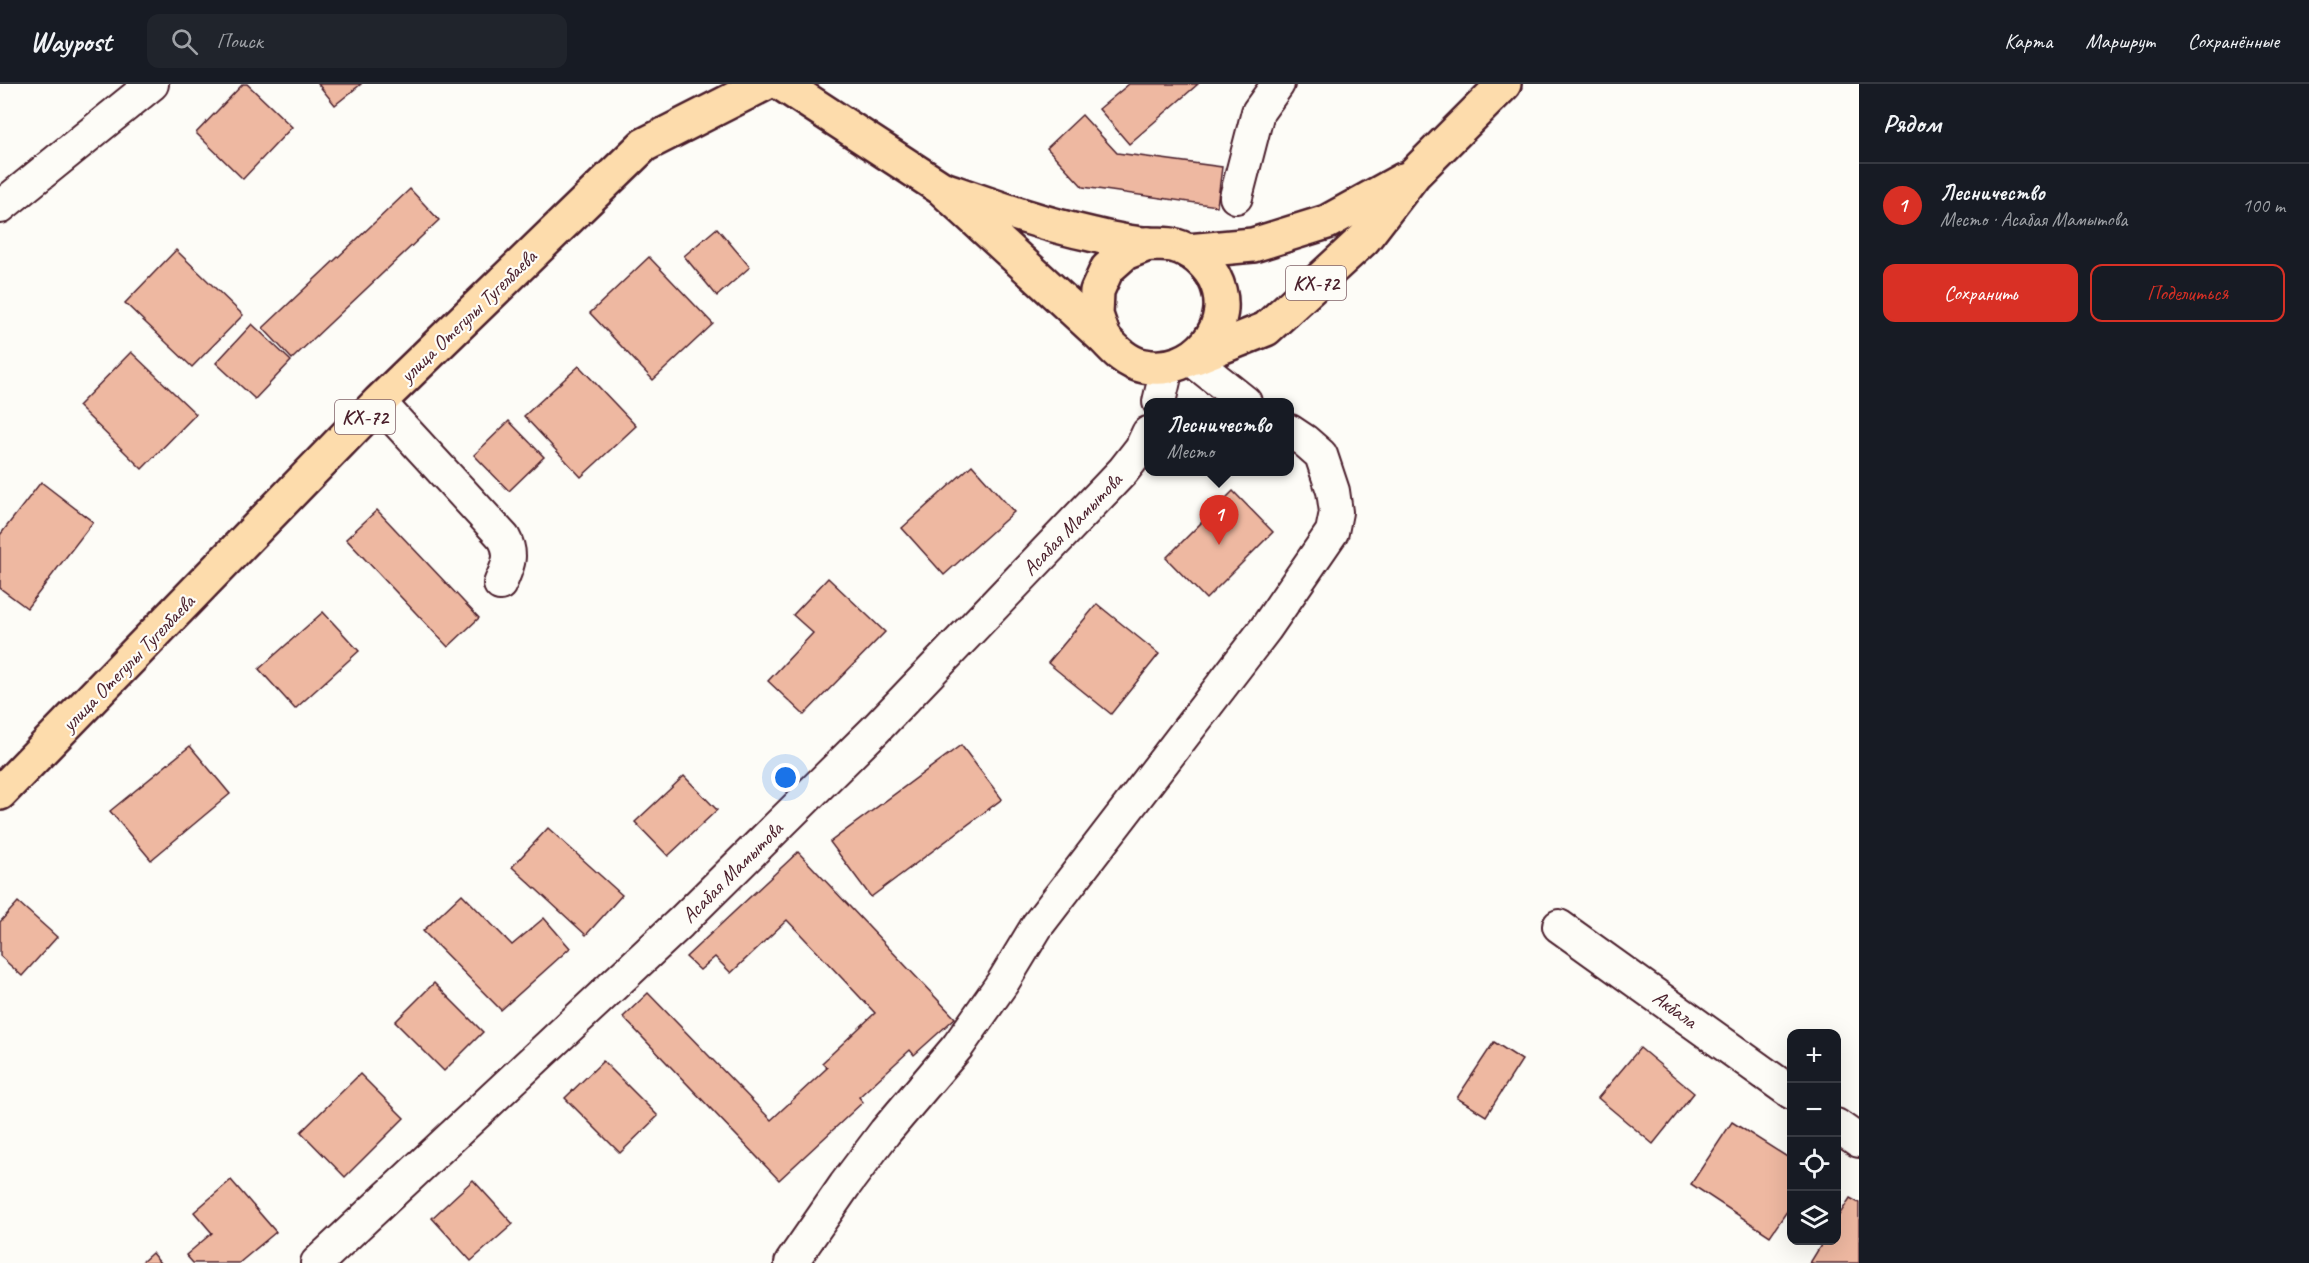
<!DOCTYPE html>
<html lang="ru">
<meta charset="utf-8">
<style>
:root{--surface:#171b24;--page:#20242c;--text:#f1f3f6;--muted:#9ea1a6;--line:#363941;--accent:#d93025}
body{margin:0;font-family:Caveat,sans-serif;background:var(--page);color:var(--text)}
.controls{position:absolute;right:18px;bottom:18px;display:grid;overflow:hidden;border-radius:12px;box-shadow:0 6px 24px #0002}
.controls button{width:54px;height:54px;display:grid;place-items:center;padding:0;border:0;border-bottom:2px solid var(--line);background:var(--surface);color:var(--text);font:30px sans-serif}
.you{position:absolute;left:786px;top:694px;width:21px;height:21px;margin:-15px;border:4px solid #fff;border-radius:50%;background:#1a73e8;box-shadow:0 0 0 9px #1a73e833}
.badge{display:grid;place-items:center;width:39px;height:39px;border-radius:50%;background:var(--accent);color:#fff;font-size:20px;font-weight:700}
.pin{position:absolute;translate:-50% -50px;filter:drop-shadow(0 2px 3px #0008)}
.pin::after{content:'';position:absolute;top:32px;width:21px;height:18px;background:inherit;clip-path:polygon(0 0,100% 0,50% 100%)}
.popup{position:absolute;left:1144px;top:314px;width:150px;height:78px;box-sizing:border-box;display:grid;place-content:center;border-radius:12px;background:var(--surface);filter:drop-shadow(0 2px 4px #0005);font-size:20px;white-space:nowrap;color:var(--muted)}
.popup b{font-size:22px;color:var(--text)}
.popup::after{content:'';position:absolute;left:50%;top:100%;margin-left:-12px;border:12px solid transparent;border-top-color:var(--surface)}
.list{margin:0;padding:0;list-style:none}
h2{display:flex;justify-content:space-between;align-items:center;height:78px;margin:0;padding:0 24px;font-size:26px}
h2 small{font-size:20px;font-weight:400;color:var(--muted)}
.list li{display:grid;grid-template-columns:39px 1fr auto;gap:18px;align-items:center;box-sizing:border-box;height:84px;padding:0 24px;border-top:2px solid var(--line)}
.list b{display:block;font-size:22px;white-space:nowrap}
.list p{margin:0;font-size:20px;white-space:nowrap;color:var(--muted)}
.list em{font-size:20px;font-style:normal;color:var(--muted)}
.actions{display:flex;gap:12px;padding:18px 24px}
.actions a{flex:1;padding:14px 0;border:2px solid var(--accent);border-radius:12px;text-align:center;font-size:21px;color:var(--accent)}
.actions .main{background:var(--accent);color:#fff}
.icon{flex:none;width:33px;height:33px;fill:none;stroke:currentColor;stroke-width:2;stroke-linecap:round;stroke-linejoin:round}
.map{position:relative;flex:none;width:1859px;height:1179px;overflow:hidden}
header{display:flex;align-items:center;gap:36px;box-sizing:border-box;height:84px;padding:0 30px;background:var(--surface);border-bottom:2px solid var(--line)}
header strong{font-size:28px}
nav{display:flex;gap:33px;margin-inline-start:auto;font-size:21px}
.search{width:420px;height:54px;background:var(--page);display:flex;align-items:center;gap:15px;box-sizing:border-box;padding:0 21px;border-radius:12px;color:var(--muted);font-size:22px}
main{display:flex}
aside{flex:1;background:var(--surface)}
.map>svg:first-child{display:block}
</style>
<header>
<strong>Waypost</strong>
<div class="search"><svg class="icon" aria-label="search" viewBox="0 0 24 24"><circle cx="10" cy="10" r="6"/><path d="M15 15l6 6"/></svg>Поиск</div>
<nav><a>Карта</a><a>Маршрут</a><a>Сохранённые</a></nav>
</header>
<main>
<div class="map">
<svg width="1859" height="1179" viewBox="0 0 1859 1179">
<rect width="100%" height="100%" fill="#fdfcf7"/>
<filter id="ink" filterUnits="userSpaceOnUse"><feTurbulence type="fractalNoise" baseFrequency=".0167" numOctaves="2"/><feDisplacementMap in="SourceGraphic" scale="12" xChannelSelector="R" yChannelSelector="G"/><feConvolveMatrix kernelMatrix="1 2 1 2 8 2 1 2 1" color-interpolation-filters="sRGB"/></filter>
<g filter="url(#ink)">
<g fill="#eeb8a1" stroke="#4a1f2b" stroke-width="1.5">
<path d="M243 0H247L292 43 243 95 196 49Z"/>
<path d="M318 0H361L335 21Z"/>
<path d="M1129 0H1198L1129 60 1099 25Z"/>
<path d="M1082 31 1117 69 1222 83 1217 122 1083 103 1047 64Z"/>
<path d="M410 105 439 136 292 275 263 244Z"/>
<path d="M717 144 750 183 717 212 684 172Z"/>
<path d="M176 166 243 231 192 283 125 219Z"/>
<path d="M649 173 713 240 653 296 590 229Z"/>
<path d="M252 240 291 277 255 315 216 279Z"/>
<path d="M131 268 196 330 142 385 78 322Z"/>
<path d="M579 282 636 342 581 393 524 332Z"/>
<path d="M509 337 544 373 509 407 474 371Z"/>
<path d="M972 381 1014 428 944 491 902 444Z"/>
<path d="M41 398 93 438 27 524 0 504V451Z"/>
<path d="M1233 407 1273 448 1206 515 1166 474Z"/>
<path d="M377 426 479 534 448 563 346 455Z"/>
<path d="M828 494 885 548 804 631 768 597 813 549 793 531Z"/>
<path d="M1097 520 1159 570 1111 630 1048 579Z"/>
<path d="M323 528 359 567 295 625 259 585Z"/>
<path d="M961 661 1002 715 871 813 830 758Z"/>
<path d="M190 662 230 710 151 776 110 727Z"/>
<path d="M684 692 717 726 668 772 635 738Z"/>
<path d="M548 744 622 811 586 851 512 783Z"/>
<path d="M798 768 955 934 914 971 910 966 859 1013 863 1018 779 1096 623 933 648 909 771 1036 827 984 822 979 875 929 787 836 731 889 715 873 700 886 686 873Z"/>
<path d="M462 810 512 861 544 834 570 864 501 926 423 847Z"/>
<path d="M18 818 57 853 22 892 0 872V838Z"/>
<path d="M434 899 483 948 444 987 395 938Z"/>
<path d="M1494 958 1522 976 1486 1032 1457 1014Z"/>
<path d="M1640 964 1694 1009 1653 1060 1598 1014Z"/>
<path d="M603 977 658 1032 620 1069 565 1014Z"/>
<path d="M360 990 404 1034 345 1093 301 1048Z"/>
<path d="M1732 1038 1792 1076V1120L1770 1152 1691 1100Z"/>
<path d="M231 1096 276 1148 239 1179H193L186 1171 212 1149 194 1128Z"/>
<path d="M473 1096 513 1140 471 1177 432 1134Z"/>
<path d="M1850 1114 1859 1119V1179H1810L1824 1156H1836V1136Z"/>
<path d="M152 1169 160 1179H141Z"/>
</g>
<g fill="none" stroke-linecap="round" stroke-linejoin="round">
<g stroke="#4a1f2b" stroke-width="36">
<g id="minor">
<path d="M1236 113 1258 28 1278 0"/>
<path d="M0 123 152 0"/>
<path d="M1191 275 1245 318"/>
<path d="M379 318 504 454C514 472 507 483 500 500"/>
<path d="M1159 318 1167 284"/>
<path d="M1559 842 1792 1009"/>
<path d="M1836 1041 1859 1057"/>
<path d="M317 1179 680 839 875 646 1123 387 1141 364 1148 349"/>
<path d="M791 1179 845 1101 885 1048 958 962 1003 898 1037 842 1266 544 1332 448 1336 428 1333 407 1321 371 1305 357 1290 347"/>
</g>
</g>
<g stroke="#4a1f2b" stroke-width="38">
<g id="primary">
<path d="M782 0 941 104 1104 254C1115 266 1127 279 1144 282 1194 292 1239 241 1214 193 1206 179 1191 166 1176 162 1166 159 1158 161 1148 160 1129 160 1108 154 1090 150 1039 139 990 121 941 104"/>
<path d="M1188 167 1253 161 1327 138 1403 96"/>
<path d="M1104 254 1096 231 1097 207 1107 185 1125 169 1148 160"/>
<path d="M1196 273 1266 245 1364 155 1415 89 1504 0"/>
<path d="M0 709 379 318 644 61 764 0"/>
</g>
</g>
<use href="#minor" stroke="#fdfcf7" stroke-width="32"/>
<use href="#primary" stroke="#fddcac" stroke-width="33"/>
</g>
</g>
<g text-anchor="middle" dominant-baseline="central" stroke-width="4.5" stroke-linejoin="round" paint-order="stroke">
<g fill="#fdfcf7" stroke="#806168" stroke-width="1.5">
<rect x="1286" y="182" width="60" height="34" rx="4.5"/>
<rect x="335" y="316" width="60" height="34" rx="4.5"/>
</g>
<g font-size="20" font-weight="bold" fill="#4a1f2b">
<text x="1316" y="199">КХ-72</text>
<text x="365" y="333">КХ-72</text>
</g>
<g font-size="21" fill="#4a1f2b" stroke="#fdfcf7">
<text transform="translate(468 232) rotate(-44)">улица Отегулы Тугелбаева</text>
<text transform="translate(1072 440) rotate(-46)">Асабая Мамытова</text>
<text transform="translate(128 579) rotate(-46)">улица Отегулы Тугелбаева</text>
<text transform="translate(732 788) rotate(-45)">Асабая Мамытова</text>
<text transform="translate(1675 925) rotate(36)">Акбала</text>
</g>
</g>
</svg>
<div class="controls">
<button>+</button>
<button>−</button>
<button><svg class="icon" aria-label="locate" viewBox="0 0 24 24"><circle cx="12" cy="12" r="6"/><path d="M12 2v4M12 18v4M2 12h4M18 12h4"/></svg></button>
<button><svg class="icon" aria-label="layers" viewBox="0 0 24 24"><path d="M12 4l9 5-9 5-9-5zM3 14l9 5 9-5"/></svg></button>
</div>
<div class="you"></div>
<div class="pin badge" style="left:1219px;top:461px">1</div>
<div class="popup"><b>Лесничество</b>Место</div>
</div>
<aside>
<h2>Рядом<small></small></h2>
<ul class="list">
<li><span class="badge">1</span><div><b>Лесничество</b><p>Место · Асабая Мамытова</p></div><em>100 m</em></li>
</ul>
<div class="actions"><a class="main">Сохранить</a><a>Поделиться</a></div>
</aside>
</main>
